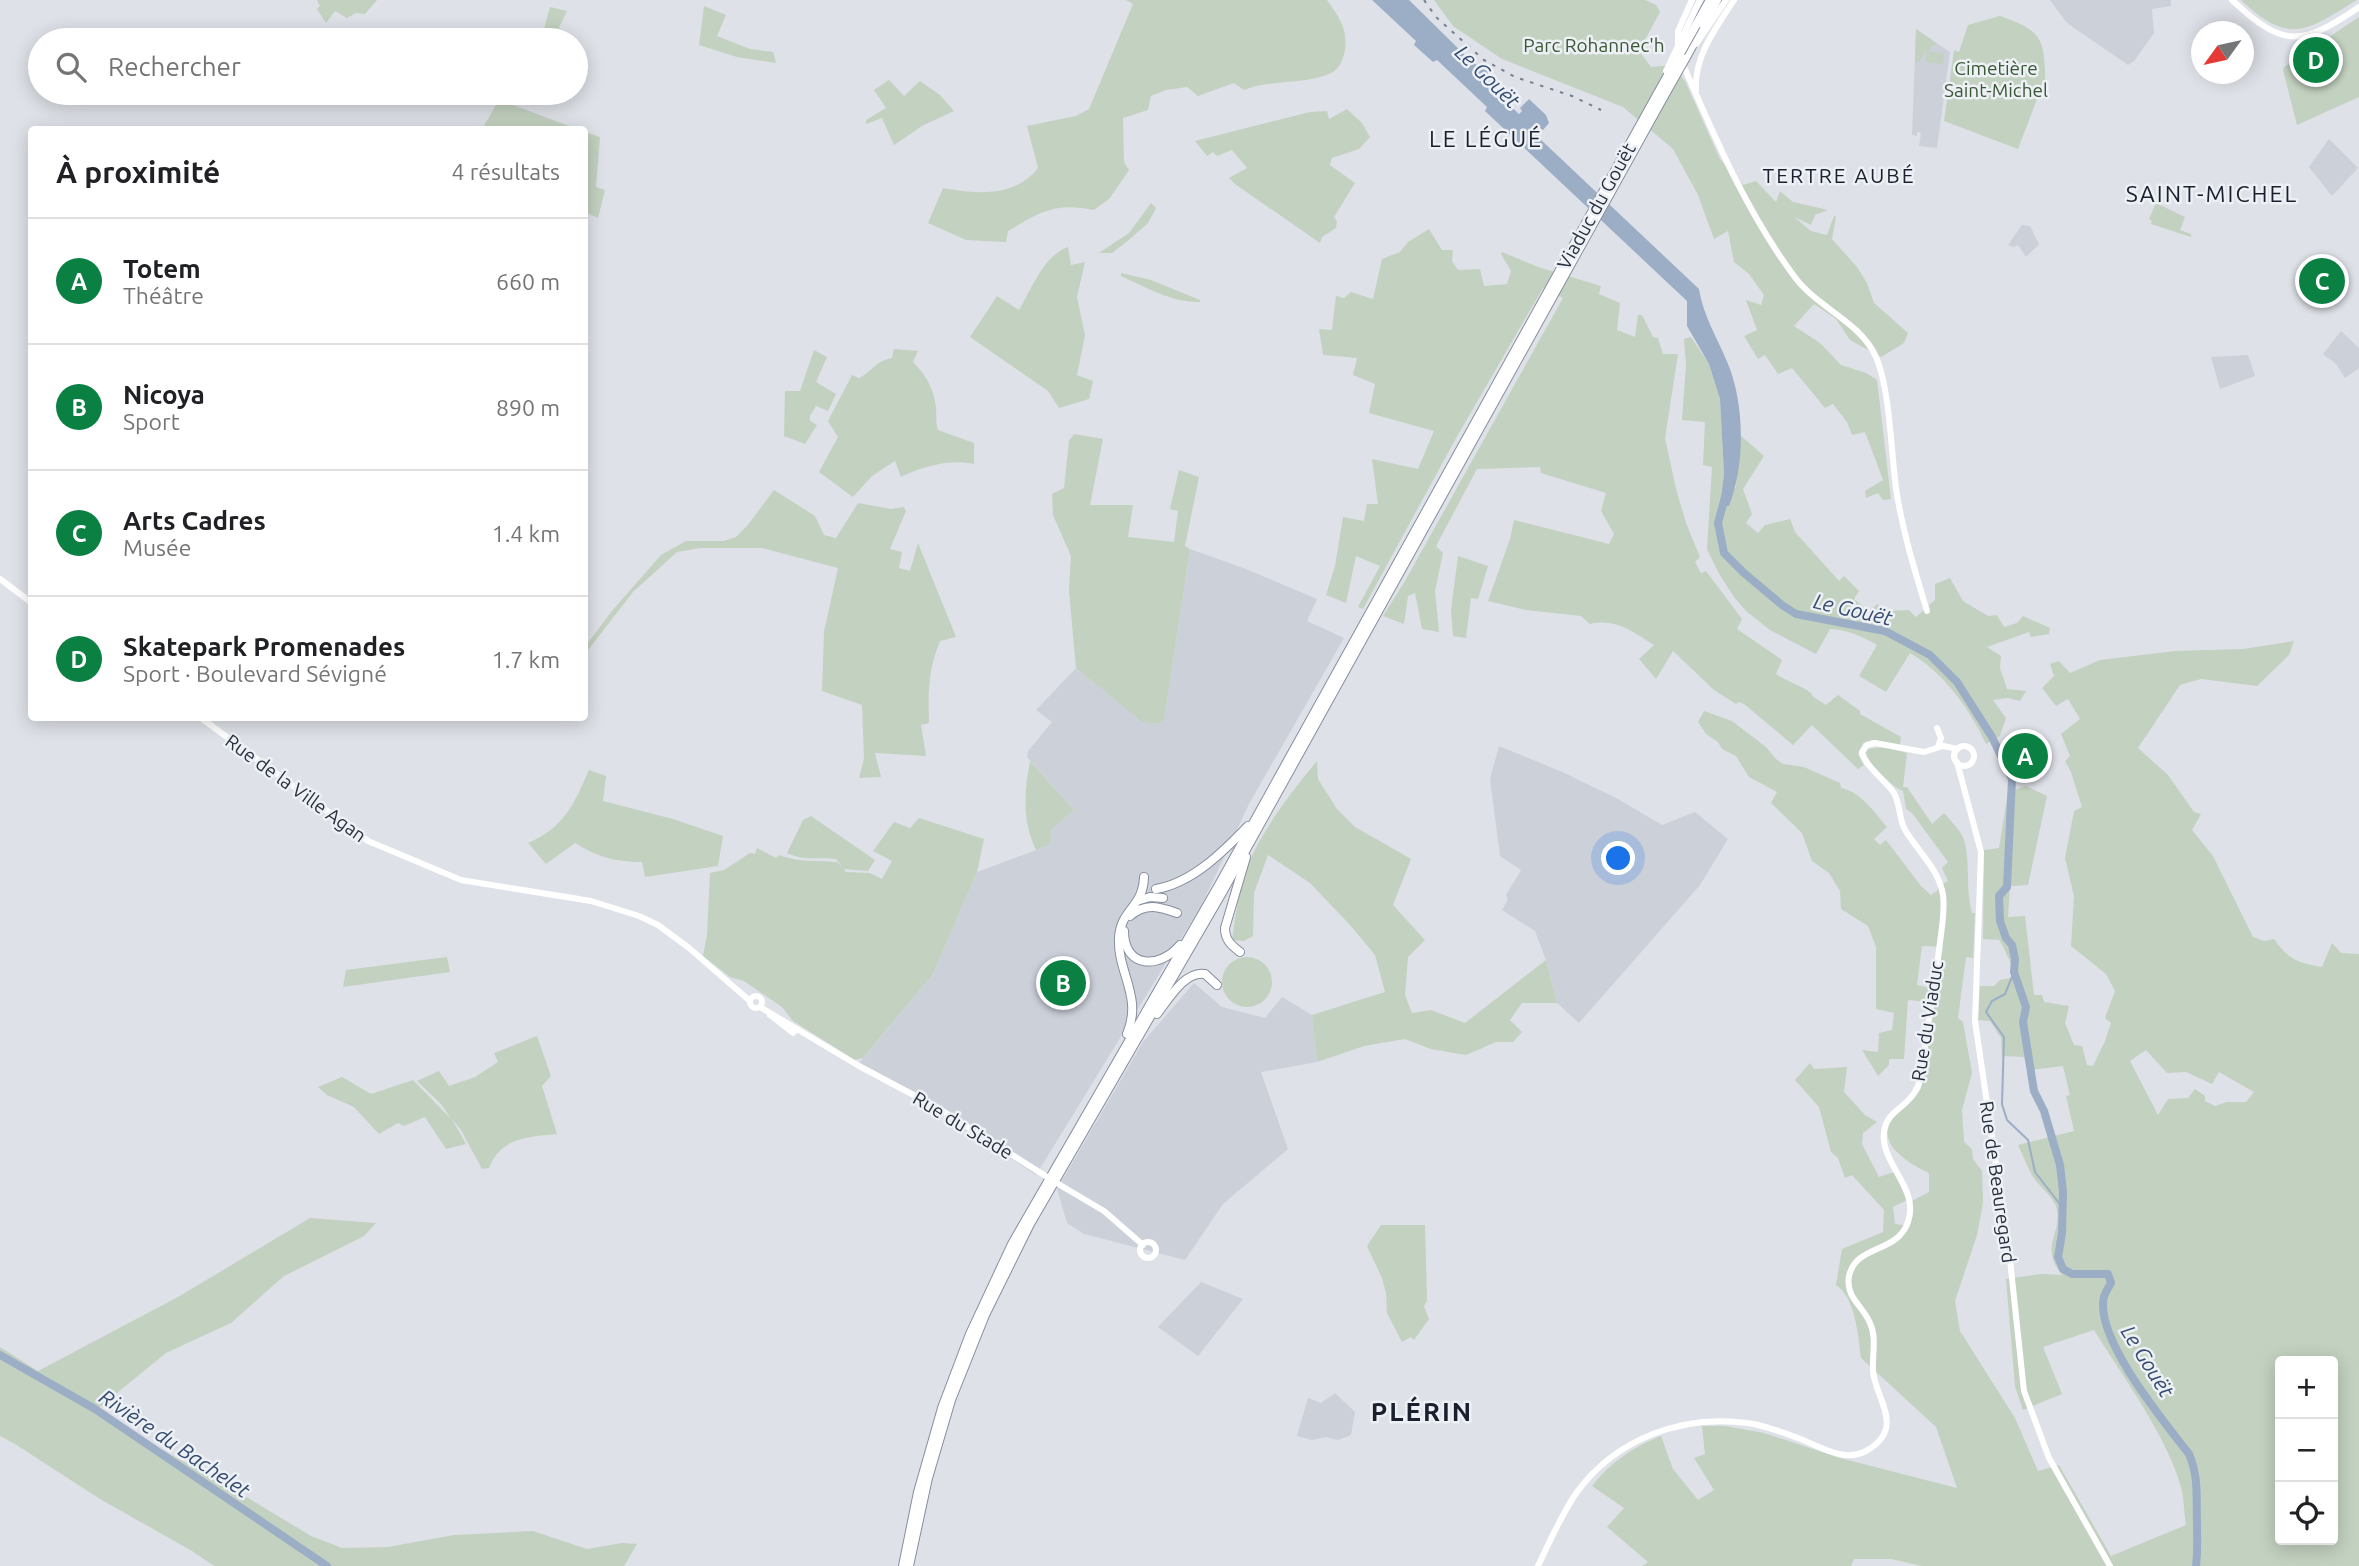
<!DOCTYPE html>
<html lang="fr">
<meta charset="utf-8">
<style>
:root{--surface:#fff;--page:#f2f2f2;--text:#202124;--muted:#757577;--line:#e0e0e0;--accent:#0b8043}
body{margin:0;font-family:Ubuntu,sans-serif;background:var(--page);color:var(--text)}
.controls{position:absolute;right:21px;bottom:21px;display:grid;overflow:hidden;border-radius:7px;box-shadow:0 4px 18px #0003}
.controls button{width:63px;height:63px;display:grid;place-items:center;padding:0;border:0;border-bottom:2px solid var(--line);background:var(--surface);color:var(--text);font:35px sans-serif}
.compass{position:absolute;left:2191px;top:21px;width:63px;height:63px;border-radius:50%;background:var(--surface);box-shadow:0 4px 18px #0003;rotate:237deg}
.you{position:absolute;left:1619px;top:859px;width:24px;height:24px;margin:-18px;border:5px solid #fff;border-radius:50%;background:#1a73e8;box-shadow:0 0 0 10px #1a73e833}
.badge{display:grid;place-items:center;width:46px;height:46px;border-radius:50%;background:var(--accent);color:#fff;font-size:23px;font-weight:700}
.pin{position:absolute;translate:-50% -50%;border:4px solid #fff;box-shadow:0 2px 7px #0006}
.list{margin:0;padding:0;list-style:none}
h2{display:flex;justify-content:space-between;align-items:center;height:91px;margin:0;padding:0 28px;font-size:30px}
h2 small{font-size:23px;font-weight:400;color:var(--muted)}
.list li{display:grid;grid-template-columns:46px 1fr auto;gap:21px;align-items:center;box-sizing:border-box;height:126px;padding:0 28px;border-top:2px solid var(--line)}
.list b{display:block;font-size:26px;white-space:nowrap}
.list p{margin:0;font-size:23px;white-space:nowrap;color:var(--muted)}
.list em{font-size:23px;font-style:normal;color:var(--muted)}
.icon{flex:none;width:38px;height:38px;fill:none;stroke:currentColor;stroke-width:2;stroke-linecap:round;stroke-linejoin:round}
.map{position:relative;flex:none;width:2359px;height:1566px;overflow:hidden}
.search{position:absolute;background:var(--surface);box-shadow:0 4px 18px #0003;left:28px;top:28px;width:560px;height:77px;display:flex;align-items:center;gap:18px;box-sizing:border-box;padding:0 24px;border-radius:38px;color:var(--muted);font-size:26px}
.panel{position:absolute;background:var(--surface);box-shadow:0 4px 18px #0003;left:28px;top:126px;width:560px;height:595px;border-radius:7px}
.map>svg:first-child{display:block}
</style>
<div class="map">
<svg width="2359" height="1566" viewBox="0 0 2359 1566">
<rect width="100%" height="100%" fill="#dee1e7"/>
<g fill="#ccd0d9">
<path d="M2050 0H2171V6L2152 9 2154 33 2134 61 2128 65 2067 23Z"/>
<path d="M1916 29 1950 52 1937 148 1919 146 1921 133 1917 132V136L1912 135Z"/>
<path d="M2329 139 2358 168 2332 196 2309 167Z"/>
<path d="M2022 225 2030 226 2039 244 2026 257 2018 245 2013 247 2008 245Z"/>
<path d="M2341 331 2359 348V368L2345 378 2336 364 2323 354Z"/>
<path d="M2248 355 2255 376 2220 389 2211 357Z"/>
<path d="M1190 549 1246 569 1317 599 1307 621 1344 638 1249 804 1201 906 1036 1175 938 1111 856 1067 933 974 977 872 1047 846 1050 831 1074 810 1027 757 1028 751 1052 722 1036 710 1076 668 1142 722 1158 724 1164 720Z"/>
<path d="M1499 746 1560 771 1618 799 1662 825 1695 812 1728 839 1700 885 1579 1023 1557 1003 1546 960 1535 931 1502 910 1508 899 1506 895 1521 870 1500 856 1490 779Z"/>
<path d="M1194 983 1222 1007 1265 1018 1282 997 1312 1015 1317 1062 1261 1072 1288 1149 1223 1204 1185 1260 1084 1234 1067 1223 1057 1189 1143 1042Z"/>
<path d="M1201 1282 1243 1299 1198 1356 1158 1327Z"/>
<path d="M1335 1393 1355 1412 1351 1435 1338 1440 1326 1437 1312 1440 1297 1436 1308 1398 1321 1403Z"/>
</g>
<g fill="#c3d1c0" fill-rule="evenodd">
<path d="M317 0H377L365 14 356 13 347 18 335 11 326 23 317 9 320 6Z"/>
<path d="M1126 0H1327C1339 17 1348 29 1345 50 1343 59 1340 69 1331 73 1307 85 1270 79 1244 90L1234 83 1198 96 1187 87 1166 90 1151 96 1148 110 1123 118 1124 162 1129 170 1110 198 1094 210C1055 202 1040 212 1008 231L1006 242 966 240 928 223 943 188C977 194 1014 198 1038 168L1027 126 1076 116 1089 109 1133 4Z"/>
<path d="M1434 0H1645L1656 5 1660 12 1639 51 1651 67 1672 65 1685 81 1720 159 1743 185 1756 181 1776 202 1780 191 1793 202 1828 210 1815 215 1811 225 1794 217 1811 231 1827 235 1834 216 1836 217 1832 239 1857 267 1867 283 1874 303 1908 333 1904 343 1881 357 1850 340 1836 319 1814 304 1794 326 1820 343 1841 365 1866 373 1877 380 1891 499 1883 500 1878 493 1866 498 1865 491 1883 480 1865 432 1852 435 1847 422 1833 404 1825 408 1792 368 1778 374 1765 355 1758 359 1744 336 1757 330 1746 300 1761 305 1764 295 1749 274 1734 262 1728 231 1714 239 1698 195 1673 149 1623 107 1502 59 1453 26Z"/>
<path d="M2241 0H2357C2306 31 2290 46 2241 0Z"/>
<path d="M704 6 726 15 717 36 750 49 773 52 776 63 737 57 699 45Z"/>
<path d="M550 7 567 11 553 40H541Z"/>
<path d="M2000 16C2047 32 2043 41 2046 87L2037 99 2018 149 1944 121 1954 50 1959 52 1968 25Z"/>
<path d="M2359 17V97L2297 125 2283 70 2284 67Z"/>
<path d="M1916 29 1936 43 1928 51 1944 54 1943 64 1926 62 1927 51 1921 57 1920 62H1915Z"/>
<path d="M889 80 904 96 920 81 940 95 954 111 922 126 894 145 882 118 866 124V120L886 108 874 90Z"/>
<path d="M499 100 577 129H482Z"/>
<path d="M1347 109 1362 123 1370 137 1359 149 1332 158 1330 165 1355 183 1334 217 1337 221 1336 228 1322 237 1320 243 1235 184 1229 178 1247 168 1232 150 1217 156 1213 152 1207 156 1195 141 1310 112 1327 111 1329 119Z"/>
<path d="M585 132 600 137 596 187 605 190 598 218 585 212Z"/>
<path d="M1151 203 1156 208 1148 223 1130 239 1112 253H1099L1129 233Z"/>
<path d="M2156 203 2185 217 2180 230 2191 234V237L2151 224 2152 221 2149 219Z"/>
<path d="M1429 229 1442 250H1453L1452 261 1458 270 1480 269 1484 286 1507 284 1511 271 1501 254 1502 252 1538 267 1601 286 1599 294 1620 303 1617 330 1635 337 1638 315H1642L1653 337 1658 338 1663 354H1678L1665 438 1676 489 1686 523 1700 557 1695 562 1701 573 1706 571 1742 619 1737 629 1782 660 1776 674C1788 682 1800 685 1811 693L1812 696 1826 705 1838 695 1860 711V714L1901 737 1900 745 1872 740 1863 743 1858 754 1864 765 1858 769 1812 725 1793 745 1744 704 1739 702 1736 704 1714 690 1673 651 1656 679 1639 659 1654 645C1633 632 1616 618 1590 624L1581 616 1526 610 1488 601 1510 539 1514 520 1609 544 1614 534 1601 511 1606 493 1541 473 1540 467 1477 469 1436 546 1443 553 1435 591 1439 632 1422 629 1415 593 1408 596 1404 624 1383 616 1405 581 1563 298 1543 288 1455 440 1363 609 1358 607 1380 566 1356 556 1346 603 1326 595 1335 566 1343 517 1364 521 1367 504H1378L1372 459 1418 469 1434 431 1369 413 1375 384 1353 375 1357 358 1323 355 1319 329 1332 330 1336 296 1344 298 1351 292 1373 299 1382 259 1400 252 1408 242Z"/>
<path d="M1068 247 1071 265 1085 262 1077 297 1085 335 1077 375 1093 381 1089 399 1059 408 1048 391 970 337 997 296 1019 310C1031 290 1044 255 1068 247Z"/>
<path d="M1121 273 1151 280 1200 300V302C1173 303 1145 287 1121 276Z"/>
<path d="M1691 337 1709 364 1720 399 1724 474 1720 506 1736 487 1740 435 1764 456 1743 489 1752 514 1746 523 1758 533 1765 525 1790 519 1795 532 1839 581 1844 576 1859 591 1854 599 1865 608H1873L1877 604 1886 611 1909 610 1916 617 1935 600V584L1950 578 1963 601 1988 616 1997 615 2004 627 2017 623 2023 616 2050 628 2049 634 2031 637 2029 632 1987 647 2001 656 2000 668 2007 689 2026 691 2020 701 2008 698 1993 700 2006 718 2000 736 1986 744C1970 709 1943 672 1910 653L1886 692 1859 676 1877 645C1861 636 1849 630 1830 629L1816 654 1770 630 1746 611 1734 597 1718 572 1707 549 1712 467 1703 465 1705 422 1682 420 1686 365 1684 339Z"/>
<path d="M894 349 918 351 913 362C926 375 934 389 936 408 937 416 935 422 938 430L974 443V464C949 459 924 466 901 477L895 461 872 476 853 497 819 472 838 437 828 421 852 375 859 378C875 370 873 362 892 358Z"/>
<path d="M814 350 827 357 816 382 836 394 828 411 816 406 810 416V421L817 425 805 444 784 436 785 391H800Z"/>
<path d="M1074 434 1103 439 1090 505H1133L1128 537 1174 542 1178 511 1170 509 1179 470 1199 477 1185 546 1190 549 1164 720 1158 724 1142 722 1076 668 1069 591 1071 556 1053 515 1052 494 1064 488 1069 441Z"/>
<path d="M774 490 815 516 824 535 836 538 858 503 891 509 904 507 906 511 890 549 902 552 899 568 910 571 918 543 956 637 940 641C928 669 928 693 929 723L921 725 926 756 875 753 881 777 859 778 864 759 862 705 822 691 824 632 838 568 762 548H701L677 552 633 592 585 654V647L611 612 661 555 686 541H724L736 537 747 526Z"/>
<path d="M1458 556 1488 566 1478 599 1471 598 1466 638 1453 636 1451 610Z"/>
<path d="M2294 641 2289 655 2257 686 2201 679 2180 685 2138 748 2168 775 2194 812 2201 814 2192 830 2213 856 2253 937 2264 941 2274 939C2288 959 2297 963 2322 967L2332 943 2341 953 2359 954V1566H1922L1891 1559H1854L1851 1566H1642L1648 1562 1607 1527 1624 1508 1592 1486C1611 1462 1633 1447 1661 1436L1673 1469 1698 1500 1714 1490 1694 1458 1705 1454 1702 1426H1725L1764 1433 1840 1458 1957 1488 1936 1427 1861 1358C1858 1335 1856 1299 1836 1285L1842 1249 1883 1232 1884 1210 1852 1175 1845 1178 1838 1158 1831 1152 1819 1107 1795 1080 1810 1063 1814 1069 1847 1067 1844 1092 1865 1115 1877 1122 1863 1133 1862 1144 1879 1177 1894 1172 1907 1200 1893 1207 1895 1224 1909 1226 1912 1201 1929 1192V1173C1908 1163 1873 1142 1894 1117 1902 1107 1913 1101 1921 1089L1943 947 1922 946 1917 985 1930 988 1928 1002 1908 1000 1904 1059H1889V1065L1878 1076 1862 1050 1878 1052 1879 1033 1892 1030 1894 1013 1876 1009V947L1868 926 1841 909 1840 891 1829 873 1812 861 1802 833 1771 803 1777 792 1749 777 1736 756 1722 749 1718 742 1706 734 1698 722 1704 711 1732 721 1766 747 1776 759 1783 764 1804 767 1840 783 1841 788C1861 792 1874 812 1887 827L1874 839 1880 845 1886 840 1921 886 1931 895 1937 891 1939 886 1948 881 1942 868 1948 862 1912 813 1906 809 1903 791C1892 787 1868 764 1866 752L1868 749 1884 747 1907 753 1903 787H1907L1932 824 1944 813C1951 821 1961 831 1964 840 1971 864 1965 889 1972 913H1975L1973 958 1966 957 1958 1018 1963 1022 1972 1073 1962 1110 1964 1142 1972 1149 1973 1159 1982 1171 1983 1203 1977 1235 1955 1301 1960 1331 2015 1418 2038 1471 2059 1465 2111 1556 2186 1525C2184 1512 2184 1499 2181 1487 2168 1438 2122 1375 2094 1330L2043 1347 2062 1394 2023 1410 2015 1386 2006 1279 2041 1274 2062 1275C2038 1245 2064 1233 2056 1206 2052 1195 2038 1186 2032 1175 2027 1166 2023 1155 2018 1145L2074 1131 2066 1096 2070 1095 2063 1066 2029 1070 2024 1057 2002 1056 2001 1038 1990 1021 1978 1020 1980 986H1994L2000 980 2016 977V970C2008 961 2006 950 1999 940L1983 939 1984 850 1999 848 2008 792 2026 786 2047 796 2028 885 2010 886 2008 917 2025 916 2034 995H2042L2044 1002 2069 1006 2065 1023 2074 1045 2082 1046 2087 1065 2093 1066 2105 1041 2111 1023 2105 1018 2115 991 2106 974 2071 946 2074 896 2065 858 2074 811 2082 807 2071 772 2065 761 2070 756 2061 734 2080 719 2068 699 2056 706 2042 688 2054 676 2050 664 2059 661 2070 673 2100 660 2175 651 2243 649ZM2146 1050 2167 1073 2186 1072 2212 1084 2219 1072 2254 1092 2246 1102H2227L2215 1106 2205 1101V1096L2195 1089 2188 1098 2168 1099 2158 1115 2130 1061ZM2280 1361H2333V1540H2280Z"/>
<path d="M1030 761 1074 810 1050 831 1051 840 1047 846 1036 850C1022 820 1024 793 1030 761Z"/>
<path d="M1317 761 1318 779 1337 809 1355 827 1411 859 1393 905 1425 940 1408 957 1405 995 1412 1013 1431 1010 1465 1023 1546 960 1557 1003H1522L1510 1020 1522 1032 1513 1042H1496L1466 1055 1431 1049 1405 1039 1364 1046 1317 1062 1312 1015 1385 992 1375 955 1350 925 1310 883 1268 855 1254 893 1253 936 1244 941 1232 940C1236 914 1239 885 1250 860 1265 827 1293 789 1317 761Z"/>
<path d="M589 770 606 776 603 801 673 819 723 836 718 866 645 877 642 862C616 862 597 857 575 843L546 864 528 843C564 828 574 804 589 770Z"/>
<path d="M811 816 875 860 868 871 844 869 846 872 870 873 882 879 892 861 873 851 894 822 910 828 919 818 984 839 977 872 933 974 863 1058 855 1060 793 1021 782 1007 744 981 730 977 703 956 707 934 710 873 724 870 750 853 755 854 757 848 776 858 779 855C802 863 814 860 837 862L842 867 836 859C818 857 803 861 787 853L803 820Z"/>
<path d="M447 957 450 972 343 987 346 970Z"/>
<circle cx="1247" cy="982" r="25"/>
<path d="M537 1036 551 1076 542 1086 557 1134C528 1137 501 1137 489 1168L482 1169 461 1130 452 1119 466 1144 446 1149 425 1117 404 1126 398 1123 379 1134 354 1107 327 1095 318 1087 342 1077 371 1094 413 1080 451 1119 441 1104 417 1081 439 1071 449 1086 475 1077 498 1062 494 1053Z"/>
<path d="M310 1218 376 1223 364 1236 284 1276 231 1323 166 1353 96 1410 125 1429 228 1486 311 1536 342 1548 388 1547 454 1535 533 1531 587 1549 622 1543 637 1544 624 1566H214L192 1551 100 1499 15 1444 0 1436V1347L38 1371 178 1297Z"/>
<path d="M1381 1225H1425L1427 1301 1424 1306 1429 1319 1414 1340 1411 1337 1402 1342 1387 1313 1386 1293 1382 1278 1367 1246Z"/>
</g>
<path fill="#9baec6" d="M1372 0H1409L1472 62 1492 74 1488 80 1491 88 1519 114 1522 111 1520 108 1529 99 1546 115 1549 123 1543 130 1540 128 1537 131 1539 138 1699 289C1703 316 1718 339 1728 364 1745 405 1745 465 1729 506H1720L1724 474 1720 399 1709 364 1687 326V301L1485 111 1487 107 1437 60 1433 62 1414 45 1416 41Z"/>
<g fill="none" stroke-linecap="round" stroke-linejoin="round">
<path stroke="#9baec6" stroke-width="2" d="M2014 972 2005 994 1992 1001 1986 1012 2004 1037 2002 1104 2007 1120 2028 1140 2035 1172 2062 1207"/>
<g stroke="#9baec6" stroke-width="8">
<path d="M1725 497 1718 523 1724 553 1744 573 1782 605 1796 614 1885 631 1930 655 1957 682 1992 737 2012 779 2007 887 1999 896 2000 921 2006 938 2012 945 2015 959 2014 972 2026 1007 2023 1022 2034 1091 2044 1111 2060 1165 2063 1192 2062 1233 2058 1257 2063 1269 2072 1274H2108L2111 1283C2107 1290 2103 1295 2103 1303 2101 1346 2163 1420 2189 1454 2199 1477 2196 1497 2197 1521 2197 1536 2198 1551 2196 1566"/>
<path d="M0 1355 95 1409 327 1566"/>
</g>
<g stroke="#868e9d" stroke-width="10">
<g id="highway">
<path d="M1696 25 1710 0"/>
<path d="M1685 59 1717 0"/>
<path d="M1156 889C1192 883 1223 852 1248 826"/>
<path d="M1140 900 1150 897 1163 898"/>
<path d="M1130 916C1146 902 1160 907 1177 913"/>
<path d="M1124 931C1124 969 1160 969 1180 945"/>
<path d="M1240 952C1231 945 1225 940 1225 928L1246 857"/>
<path d="M1157 1014C1168 1000 1185 970 1205 974L1217 985"/>
<path d="M1127 1034C1143 996 1117 973 1119 937 1121 909 1143 908 1144 877"/>
<path d="M903 1566 918 1492 942 1408 970 1334 1012 1244 1220 883 1658 93"/>
<path d="M909 1566 928 1478 951 1400 985 1315 1030 1224 1223 891 1664 96"/>
</g>
</g>
<g stroke="#fff" stroke-width="6">
<path d="M2232 0C2284 49 2302 46 2359 7"/>
<path d="M1696 44 1726 0"/>
<path d="M1678 46V31L1692 0"/>
<path d="M1681 60C1714 135 1745 210 1794 276 1817 308 1860 321 1876 357 1890 389 1891 452 1896 488 1902 530 1915 571 1927 611"/>
<path d="M1696 90C1694 56 1716 28 1734 0"/>
<path d="M0 579 32 603"/>
<path d="M201 718 368 841 461 880 591 901 639 916 658 925 689 948 750 1001"/>
<path d="M1937 728 1941 738 1938 747"/>
<circle cx="1964" cy="756" r="10"/>
<path d="M1957 762 1981 852 1975 1021 2010 1260 2024 1391 2049 1458 2110 1566"/>
<circle cx="756" cy="1002" r="6"/>
<path d="M760 1007 859 1066 938 1108 1036 1170"/>
<path d="M770 1015 793 1033 797 1029"/>
<path d="M1065 1188 1104 1211 1143 1245"/>
<circle cx="1148" cy="1250" r="8"/>
<path d="M1538 1566C1550 1541 1561 1515 1577 1492 1616 1439 1682 1414 1747 1423 1764 1425 1782 1432 1798 1438 1819 1446 1844 1463 1866 1451 1907 1428 1875 1399 1873 1371 1872 1355 1877 1338 1870 1323 1863 1306 1845 1297 1849 1276 1856 1244 1897 1254 1908 1222 1920 1188 1880 1164 1884 1132 1886 1111 1908 1107 1916 1090 1924 1075 1924 1054 1926 1037 1931 1006 1936 974 1940 942 1942 927 1945 910 1943 895 1939 868 1916 850 1904 828 1899 817 1900 804 1894 793 1886 781 1863 764 1862 752L1867 745 1875 743 1924 752 1943 746 1958 749"/>
</g>
<use href="#highway" stroke="#fff" stroke-width="8"/>
<path stroke="#788090" stroke-width="2" stroke-dasharray="3.5 7" stroke-linecap="butt" d="M1424 0 1436 17 1484 60 1515 77 1572 96 1601 110"/>
<g stroke="#868e9d" stroke-width="10" stroke-linecap="butt">
<g id="highway-bridge">
<path d="M1658 93 1696 25"/>
<path d="M1664 96 1685 59"/>
</g>
</g>
<g stroke="#fff" stroke-width="6">
<path d="M1666 71 1700 0"/>
<path d="M1036 1170 1065 1188"/>
</g>
<use href="#highway-bridge" stroke="#fff" stroke-width="8"/>
</g>
<g text-anchor="middle" dominant-baseline="central" stroke-width="5" stroke-linejoin="round" paint-order="stroke">
<g font-size="19" fill="#3b5836" stroke="#edf0f5">
<text x="1594" y="45">Parc Rohannec'h</text>
<text x="1996" y="68">Cimetière<tspan x="1996" dy="22">Saint-Michel</tspan></text>
</g>
<g font-size="19" fill="#282f3d" stroke="#edf0f5">
<text transform="translate(1596 206) rotate(-61)">Viaduc du Gouët</text>
<text transform="translate(296 788) rotate(36)">Rue de la Ville Agan</text>
<text transform="translate(1927 1021) rotate(-81)">Rue du Viaduc</text>
<text transform="translate(963 1125) rotate(31)">Rue du Stade</text>
<text transform="translate(1998 1182) rotate(82)">Rue de Beauregard</text>
</g>
<g font-size="21" font-style="italic" fill="#344c6f" stroke="#edf0f5">
<text transform="translate(1488 76) rotate(44)">Le Gouët</text>
<text transform="translate(1853 609) rotate(13)">Le Gouët</text>
<text transform="translate(2148 1361) rotate(58)">Le Gouët</text>
<text transform="translate(175 1443) rotate(34)">Rivière du Bachelet</text>
</g>
<g font-size="21" letter-spacing="2" fill="#1a202e" stroke="#edf0f5">
<text x="1839" y="175">TERTRE AUBÉ</text>
</g>
<g font-size="23" letter-spacing="2" fill="#1a202e" stroke="#edf0f5">
<text x="1486" y="138">LE LÉGUÉ</text>
<text x="2212" y="193">SAINT-MICHEL</text>
</g>
<g font-size="26" font-weight="bold" letter-spacing="2" fill="#1a202e" stroke="#edf0f5">
<text x="1422" y="1411">PLÉRIN</text>
</g>
</g>
</svg>
<div class="controls">
<button>+</button>
<button>−</button>
<button><svg class="icon" aria-label="locate" viewBox="0 0 24 24"><circle cx="12" cy="12" r="6"/><path d="M12 2v4M12 18v4M2 12h4M18 12h4"/></svg></button>
</div>
<svg class="compass" viewBox="-18 -18 36 36"><path d="M0-13l5 13h-10z" fill="#e53935"/><path d="M0 13l5-13h-10z" fill="#757577"/></svg>
<div class="you"></div>
<div class="pin badge" style="left:2025px;top:756px">A</div>
<div class="pin badge" style="left:1063px;top:983px">B</div>
<div class="pin badge" style="left:2322px;top:281px">C</div>
<div class="pin badge" style="left:2316px;top:60px">D</div>
<div class="search"><svg class="icon" aria-label="search" viewBox="0 0 24 24"><circle cx="10" cy="10" r="6"/><path d="M15 15l6 6"/></svg>Rechercher</div>
<section class="panel">
<h2>À proximité<small>4 résultats</small></h2>
<ul class="list">
<li><span class="badge">A</span><div><b>Totem</b><p>Théâtre</p></div><em>660 m</em></li>
<li><span class="badge">B</span><div><b>Nicoya</b><p>Sport</p></div><em>890 m</em></li>
<li><span class="badge">C</span><div><b>Arts Cadres</b><p>Musée</p></div><em>1.4 km</em></li>
<li><span class="badge">D</span><div><b>Skatepark Promenades</b><p>Sport · Boulevard Sévigné</p></div><em>1.7 km</em></li>
</ul>
</section>
</div>
